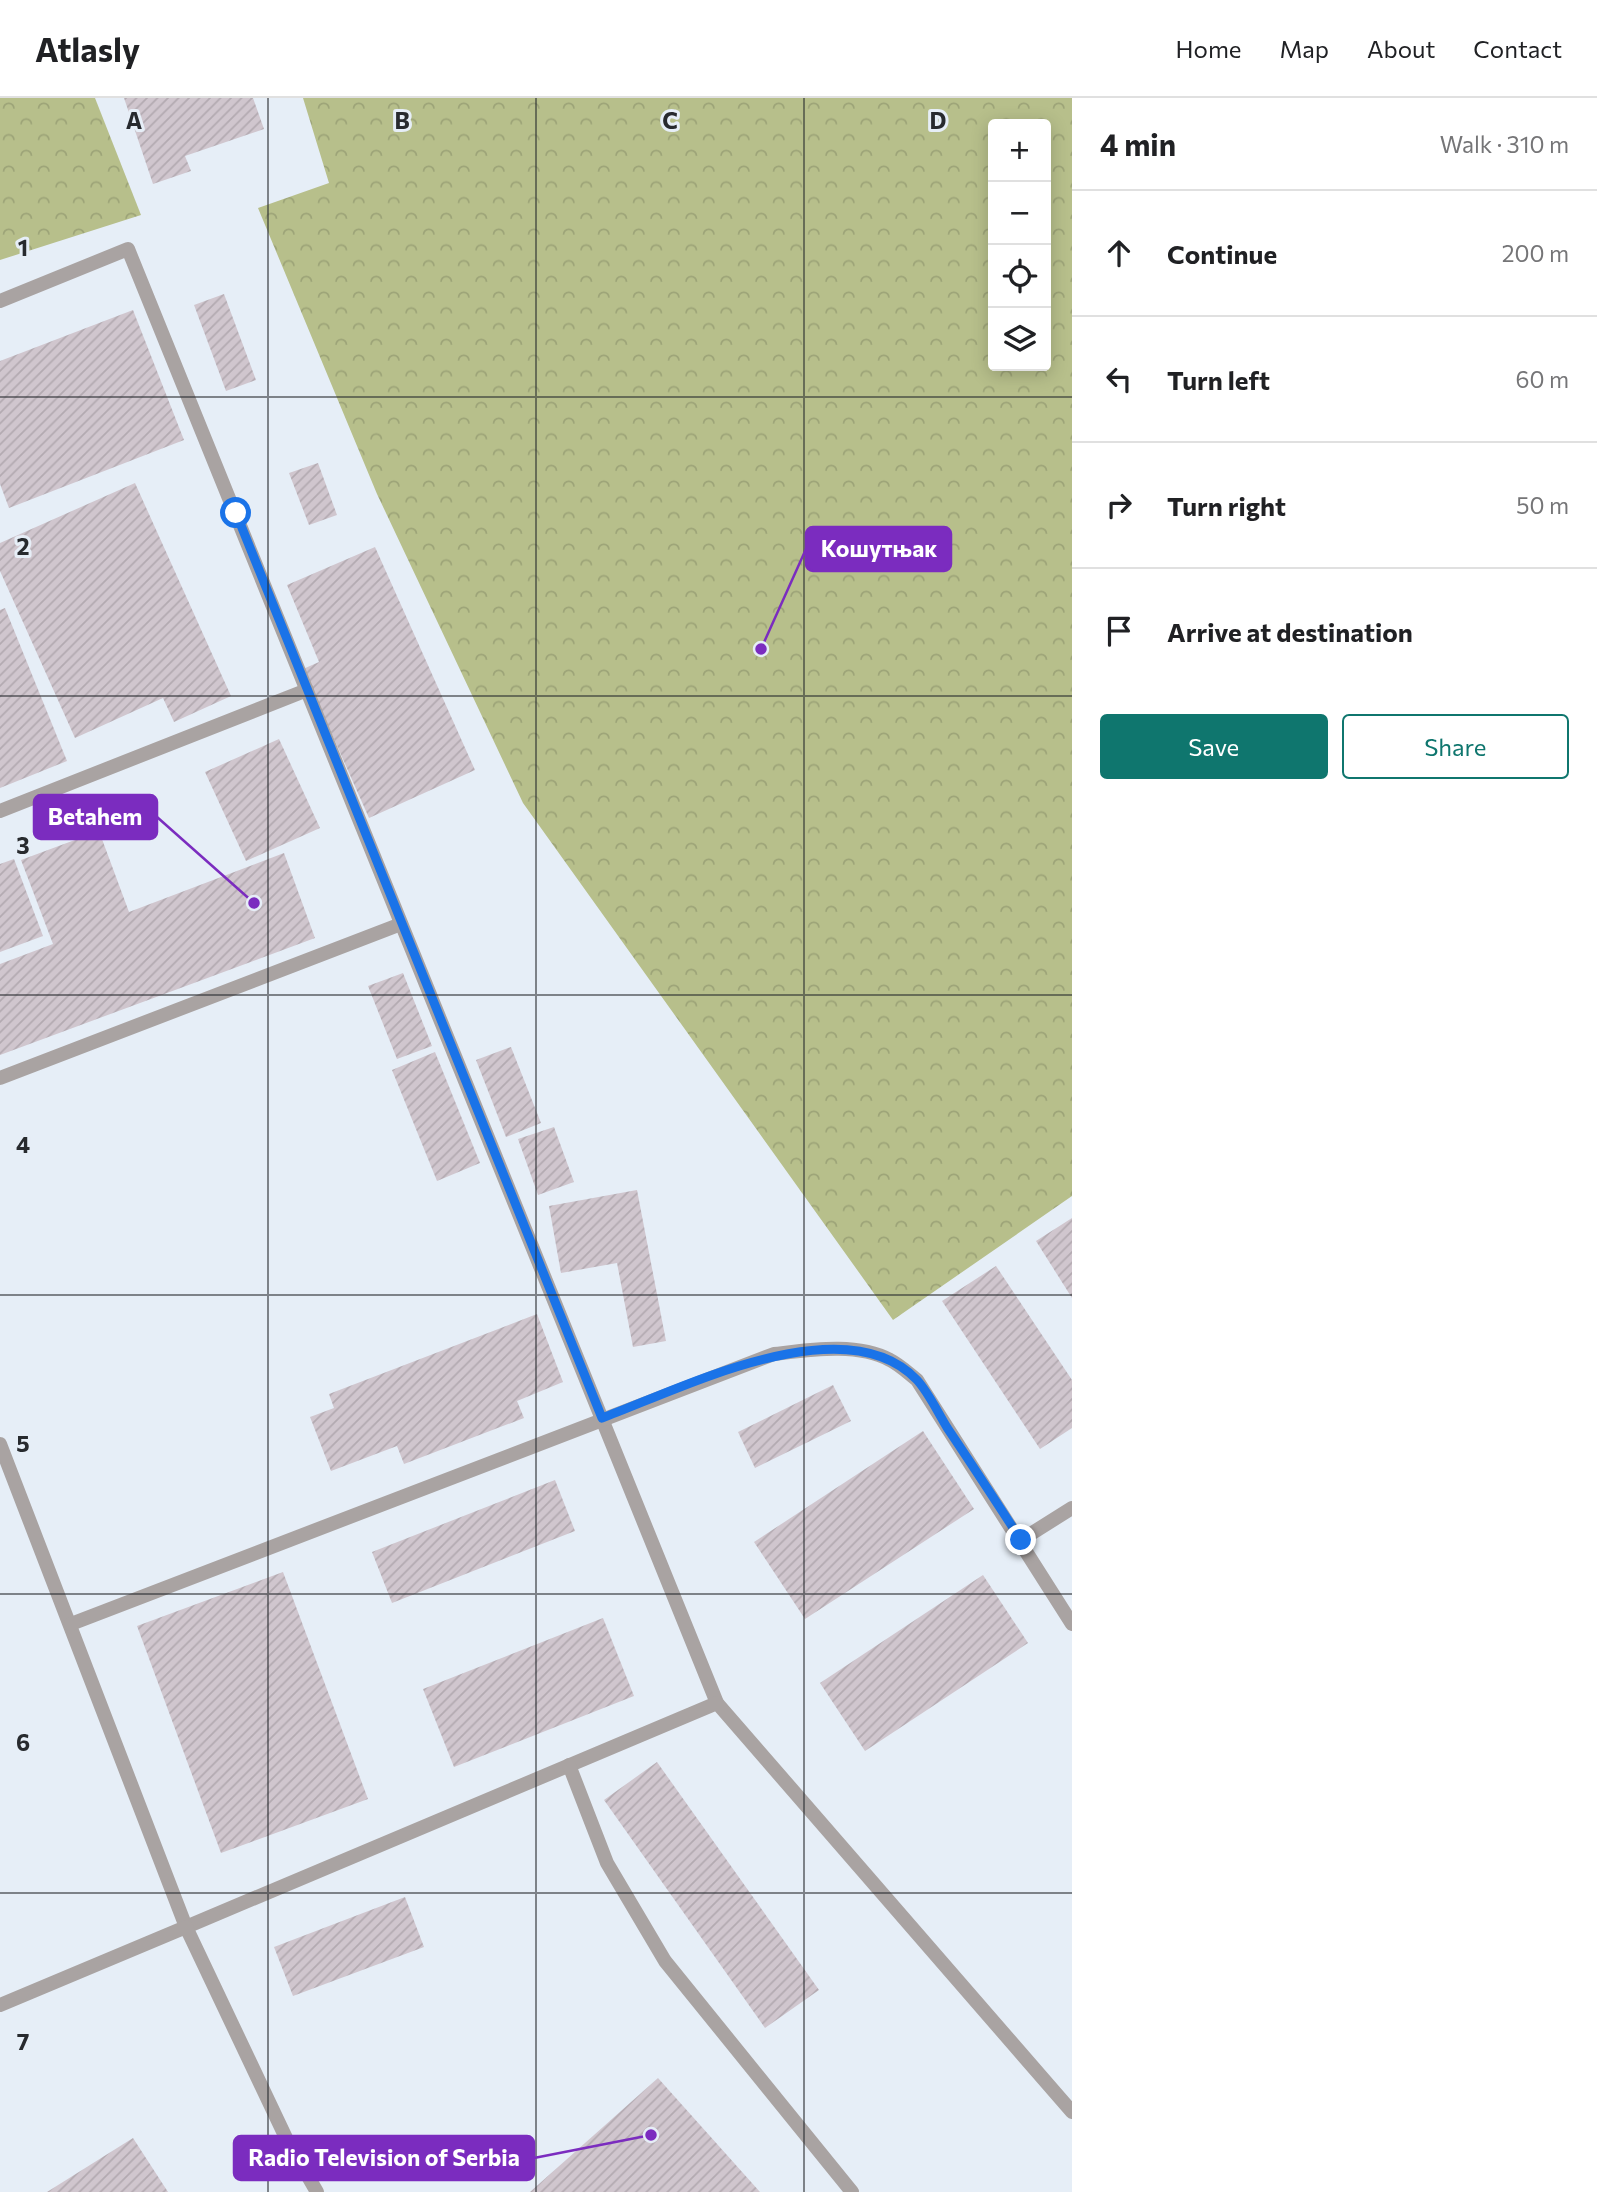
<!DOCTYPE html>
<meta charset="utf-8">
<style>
:root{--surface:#fff;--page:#f2f2f2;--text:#202124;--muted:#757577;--line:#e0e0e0;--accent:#0f766e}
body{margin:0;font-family:Commissioner,sans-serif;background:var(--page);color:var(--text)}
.controls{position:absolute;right:21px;top:21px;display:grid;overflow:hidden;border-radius:7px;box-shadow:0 4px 18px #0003}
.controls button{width:63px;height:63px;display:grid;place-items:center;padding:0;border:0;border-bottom:2px solid var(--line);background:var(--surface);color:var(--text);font:35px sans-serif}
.stop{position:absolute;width:21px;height:21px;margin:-16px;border:5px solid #1a73e8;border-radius:50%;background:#fff}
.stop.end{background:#1a73e8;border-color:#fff;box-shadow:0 2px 7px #0008}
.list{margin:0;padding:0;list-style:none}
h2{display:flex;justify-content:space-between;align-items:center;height:91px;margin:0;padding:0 28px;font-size:30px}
h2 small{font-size:23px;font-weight:400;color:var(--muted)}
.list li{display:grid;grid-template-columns:46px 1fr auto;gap:21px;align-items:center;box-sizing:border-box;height:126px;padding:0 28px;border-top:2px solid var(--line)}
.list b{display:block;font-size:26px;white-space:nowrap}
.list em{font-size:23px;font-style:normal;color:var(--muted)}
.actions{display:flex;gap:14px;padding:21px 28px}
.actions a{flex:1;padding:16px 0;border:2px solid var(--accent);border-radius:7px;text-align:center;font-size:24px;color:var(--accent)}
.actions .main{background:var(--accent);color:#fff}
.icon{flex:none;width:38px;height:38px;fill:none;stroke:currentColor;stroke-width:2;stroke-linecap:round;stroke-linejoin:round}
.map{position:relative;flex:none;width:1072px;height:2094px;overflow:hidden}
header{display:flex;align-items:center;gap:42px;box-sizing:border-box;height:98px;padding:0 35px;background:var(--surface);border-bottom:2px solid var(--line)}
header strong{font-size:33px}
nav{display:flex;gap:38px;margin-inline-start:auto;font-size:24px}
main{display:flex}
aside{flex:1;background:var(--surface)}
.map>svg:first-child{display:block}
</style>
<header>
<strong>Atlasly</strong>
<nav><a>Home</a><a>Map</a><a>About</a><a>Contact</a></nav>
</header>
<main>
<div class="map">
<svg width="1072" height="2094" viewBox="0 0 1072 2094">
<defs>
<pattern id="forest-crowns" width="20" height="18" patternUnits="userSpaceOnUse" patternTransform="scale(1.75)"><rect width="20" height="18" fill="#b7bf8b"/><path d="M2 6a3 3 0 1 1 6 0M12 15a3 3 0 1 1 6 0" fill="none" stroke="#9da478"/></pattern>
<pattern id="building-hatch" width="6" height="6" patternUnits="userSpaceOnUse" patternTransform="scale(1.75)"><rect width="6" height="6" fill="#d0c6ce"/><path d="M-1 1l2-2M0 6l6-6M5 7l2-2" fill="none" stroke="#b3aab1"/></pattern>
</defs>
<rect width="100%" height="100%" fill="#e6eef7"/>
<g fill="url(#forest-crowns)" fill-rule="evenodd">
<path d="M0 0H95L141 117 0 162Z"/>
<path d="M303 0H1072V1098L893 1222 523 705 377 396 258 110 329 85ZM1046 26V268H993V26Z"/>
</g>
<g fill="url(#building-hatch)">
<path d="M124 0H253L264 31 185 58 191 73 153 86Z"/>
<path d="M224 196 256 282 226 293 194 207Z"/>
<path d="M133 212 184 342 9 410 0 386V263Z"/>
<path d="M318 365 337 417 309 427 289 375Z"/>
<path d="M135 385 231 598 174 624 163 600 75 640 0 473V445Z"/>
<path d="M375 449 475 672 369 720 303 571 319 564 287 487Z"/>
<path d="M5 510 67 663 0 690V512Z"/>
<path d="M279 641 320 730 246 763 205 674Z"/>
<path d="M99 733 129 814 284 755 315 840 0 957V866L53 846 21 762Z"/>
<path d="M14 761 43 838 0 854V766Z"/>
<path d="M403 875 432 948 397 961 368 888Z"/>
<path d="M511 949 541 1025 506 1039 476 962Z"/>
<path d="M435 954 480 1065 437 1083 392 972Z"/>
<path d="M554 1029 574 1084 538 1097 518 1041Z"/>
<path d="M637 1092 666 1243 633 1249 617 1165 561 1175 549 1108Z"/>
<path d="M1072 1120V1200L1036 1143Z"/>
<path d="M996 1168 1072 1282V1330L1040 1351 942 1203Z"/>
<path d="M537 1216 563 1284 517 1303 524 1320 404 1366 397 1348 331 1373 310 1319 334 1310 329 1296Z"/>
<path d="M833 1287 851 1323 755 1370 738 1334Z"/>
<path d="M923 1333 974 1411 805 1521 754 1444Z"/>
<path d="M555 1382 575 1433 392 1505 372 1454Z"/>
<path d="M283 1474 368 1701 221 1755 137 1528Z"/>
<path d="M983 1477 1028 1545 865 1653 820 1585Z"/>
<path d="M603 1520 634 1598 454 1669 423 1591Z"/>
<path d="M657 1664 819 1892 765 1930 604 1702Z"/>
<path d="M405 1799 424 1849 293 1898 274 1849Z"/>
<path d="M658 1980 760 2094H530Z"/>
<path d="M133 2040 168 2094H47Z"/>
</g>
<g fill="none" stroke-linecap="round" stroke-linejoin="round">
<g stroke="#a9a3a2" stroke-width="14">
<path d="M0 203 128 151 717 1605"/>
<path d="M0 713 307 592"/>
<path d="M0 980 401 826"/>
<path d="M0 1346 186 1829 717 1605 1072 2014"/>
<path d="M1021 1442 1072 1410"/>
<path d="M71 1526 774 1256C809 1252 857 1244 890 1262 900 1267 908 1275 917 1282L1072 1526"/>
<path d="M569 1667 607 1765 665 1863 852 2094"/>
<path d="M0 1907 186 1829 287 2042 317 2094"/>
</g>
</g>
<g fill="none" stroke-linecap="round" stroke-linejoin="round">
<path stroke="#1a73e8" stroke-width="9" d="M236 415 602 1320C681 1291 845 1206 917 1282 929 1295 938 1315 948 1331 973 1368 997 1405 1021 1442"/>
</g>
<path fill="none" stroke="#272a2e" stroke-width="2" stroke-opacity="0.55" d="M268 0V2094M536 0V2094M804 0V2094M0 299H1072M0 598H1072M0 897H1072M0 1197H1072M0 1496H1072M0 1795H1072"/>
<g font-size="23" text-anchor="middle" font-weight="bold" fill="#272a2e" stroke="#e6eef7" stroke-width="6" stroke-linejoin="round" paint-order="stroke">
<text x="134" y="31">A</text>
<text x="402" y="31">B</text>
<text x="670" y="31">C</text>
<text x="938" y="31">D</text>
<text x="23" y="158">1</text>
<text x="23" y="457">2</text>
<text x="23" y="756">3</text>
<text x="23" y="1055">4</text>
<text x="23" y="1354">5</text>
<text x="23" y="1653">6</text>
<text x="23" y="1952">7</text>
</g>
<path fill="none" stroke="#7b2cbf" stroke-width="2.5" d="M761 551L806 451M254 805L157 719M651 2037L534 2060"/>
<g fill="#7b2cbf" stroke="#e6eef7" stroke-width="2.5">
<circle cx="761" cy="551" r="7"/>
<circle cx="254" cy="805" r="7"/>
<circle cx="651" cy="2037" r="7"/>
</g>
<g fill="#7b2cbf" stroke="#7b2cbf" stroke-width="2.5">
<rect x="806" y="429" width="145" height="44" rx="7"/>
<rect x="34" y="697" width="123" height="44" rx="7"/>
<rect x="234" y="2038" width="300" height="44" rx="7"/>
</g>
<g font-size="23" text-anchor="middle" font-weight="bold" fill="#fff">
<text x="879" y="459">Кошутњак</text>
<text x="95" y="727">Betahem</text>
<text x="384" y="2068">Radio Television of Serbia</text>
</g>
</svg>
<div class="controls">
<button>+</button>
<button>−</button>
<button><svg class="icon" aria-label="locate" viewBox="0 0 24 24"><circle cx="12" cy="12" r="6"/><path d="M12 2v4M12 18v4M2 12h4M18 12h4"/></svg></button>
<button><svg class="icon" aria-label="layers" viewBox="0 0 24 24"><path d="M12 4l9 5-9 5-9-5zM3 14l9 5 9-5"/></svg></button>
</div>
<div class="stop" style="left:236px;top:415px"></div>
<div class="stop end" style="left:1021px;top:1442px"></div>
</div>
<aside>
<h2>4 min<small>Walk · 310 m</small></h2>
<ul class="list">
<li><svg class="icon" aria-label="ahead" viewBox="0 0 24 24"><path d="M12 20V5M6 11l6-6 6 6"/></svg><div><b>Continue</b></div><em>200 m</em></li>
<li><svg class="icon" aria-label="left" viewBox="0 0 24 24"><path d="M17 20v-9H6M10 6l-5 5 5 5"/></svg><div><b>Turn left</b></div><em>60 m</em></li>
<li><svg class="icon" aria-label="right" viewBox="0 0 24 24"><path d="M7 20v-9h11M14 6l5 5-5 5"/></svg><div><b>Turn right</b></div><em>50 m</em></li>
<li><svg class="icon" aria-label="arrive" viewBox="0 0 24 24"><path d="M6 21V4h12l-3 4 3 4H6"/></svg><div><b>Arrive at destination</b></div></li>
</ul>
<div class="actions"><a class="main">Save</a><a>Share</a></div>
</aside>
</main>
